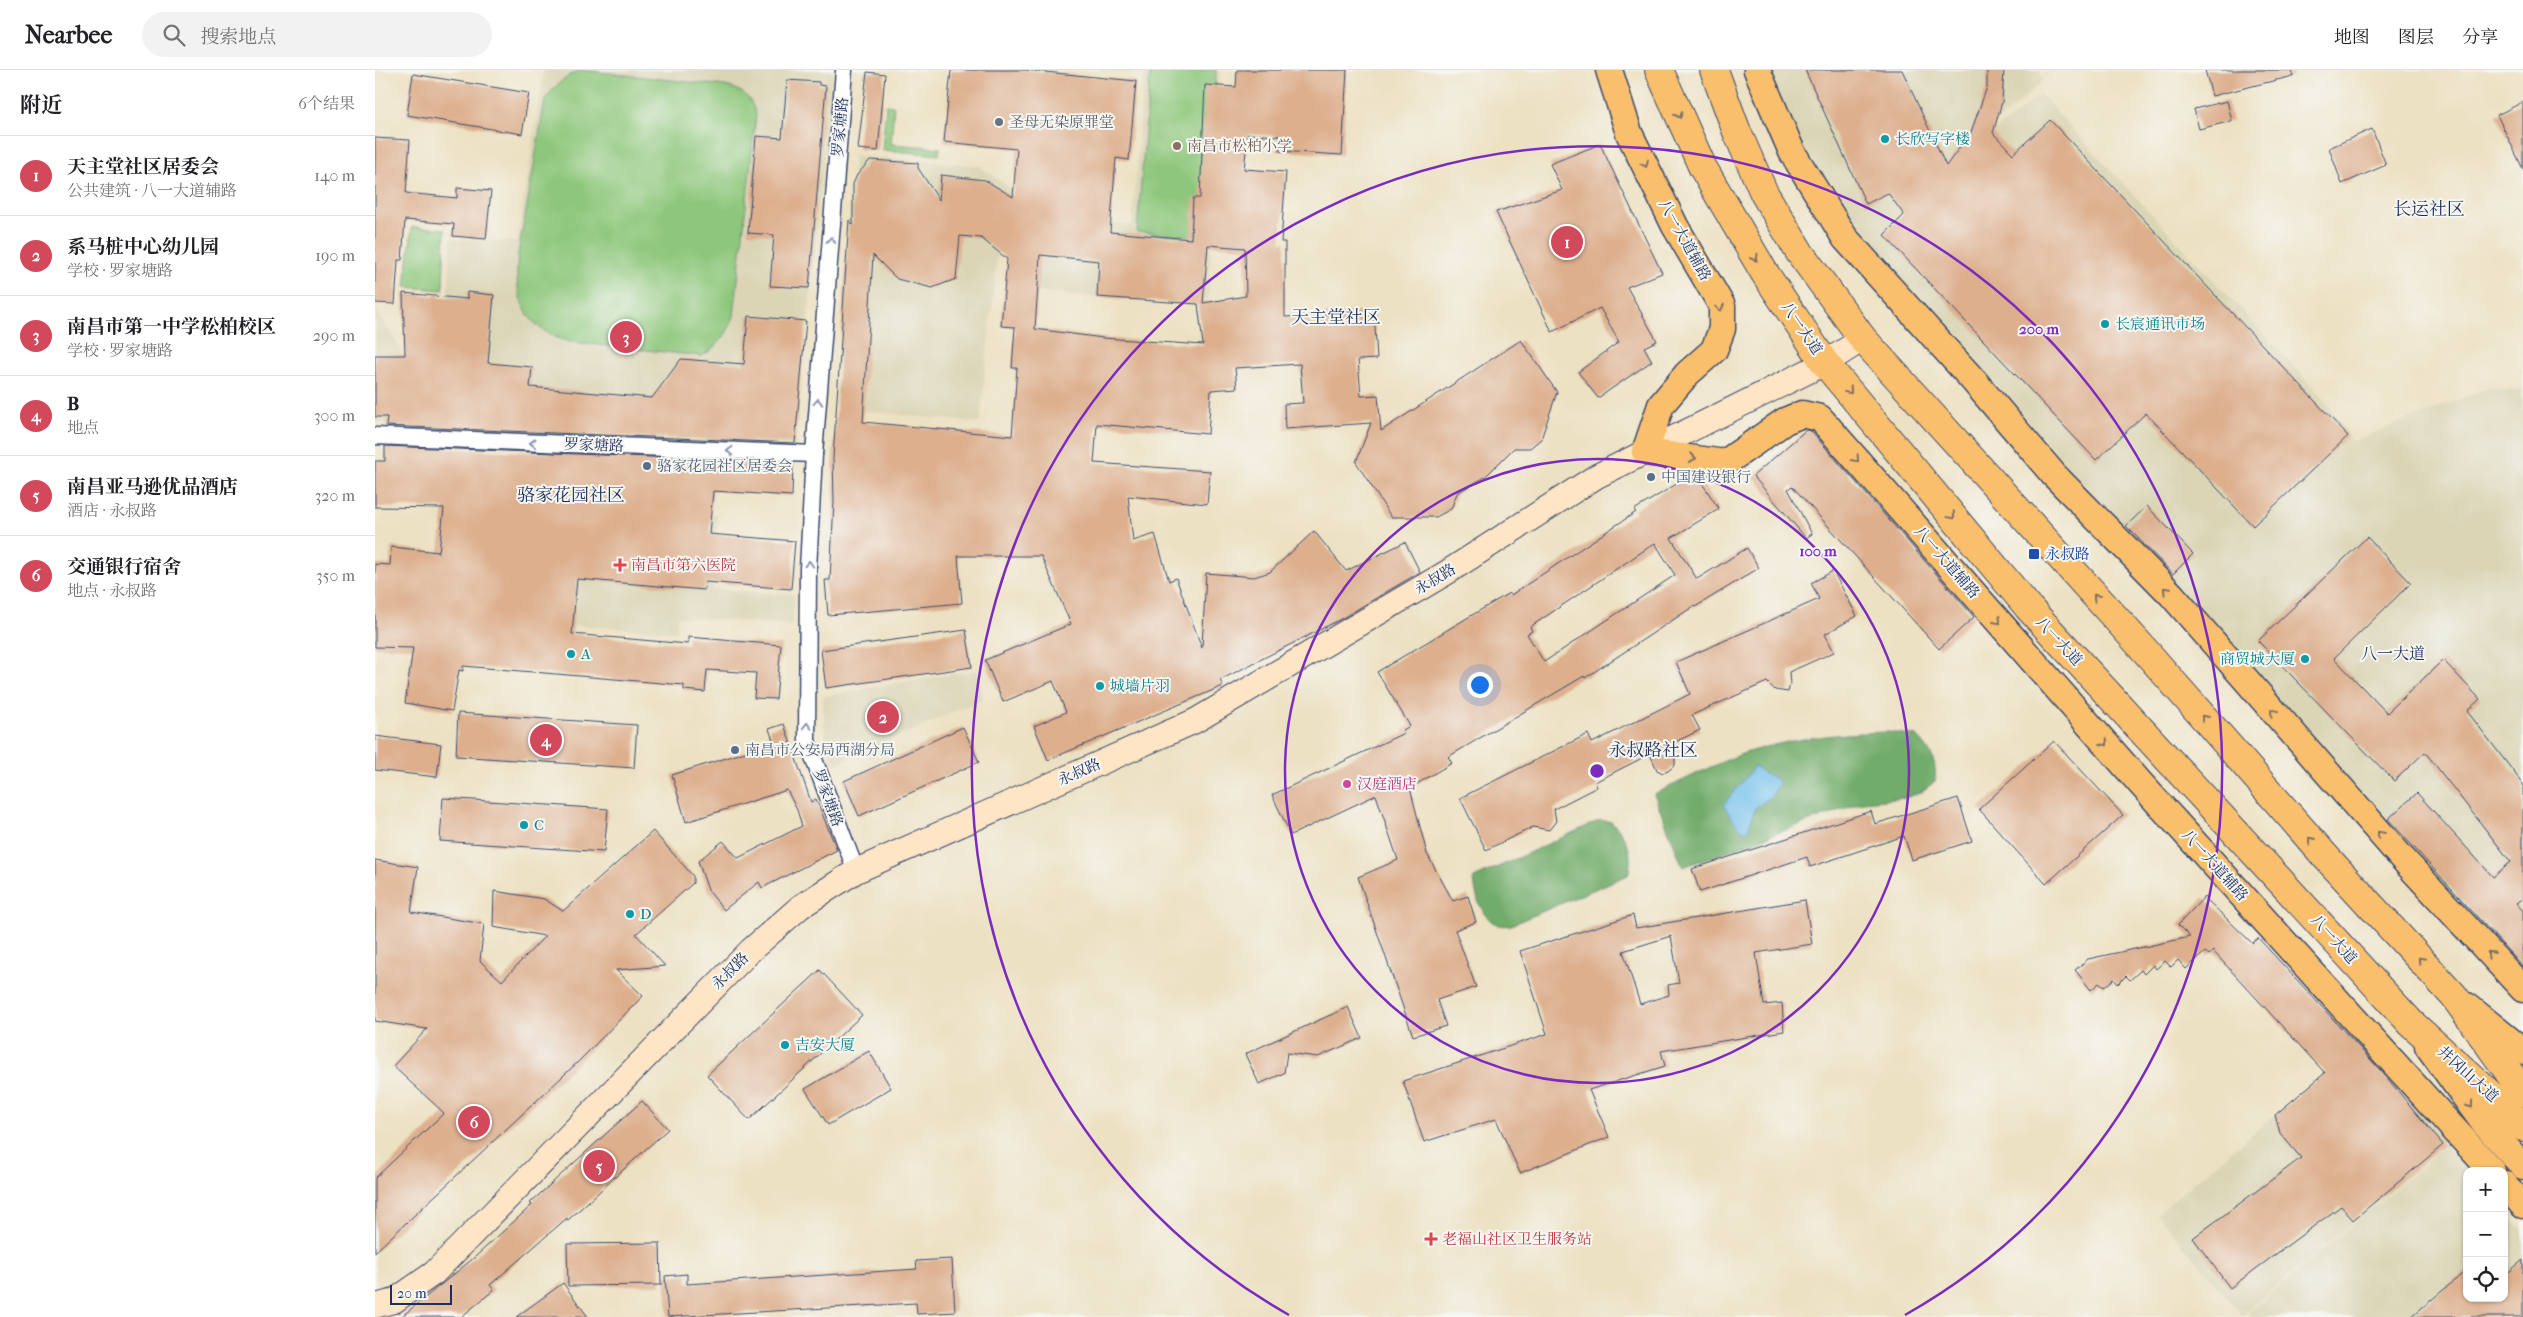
<!DOCTYPE html>
<html lang="zh">
<meta charset="utf-8">
<style>
:root{--surface:#fff;--page:#f2f2f2;--text:#202124;--muted:#757577;--line:#e0e0e0;--accent:#d1495b}
body{margin:0;font-family:"IM FELL French Canon","Noto Serif SC",serif;background:var(--page);color:var(--text)}
.controls{position:absolute;right:15px;bottom:15px;display:grid;overflow:hidden;border-radius:10px;box-shadow:0 1px 4px #0004}
.controls button{width:45px;height:45px;display:grid;place-items:center;padding:0;border:0;border-bottom:1px solid var(--line);background:var(--surface);color:var(--text);font:25px sans-serif}
.scale{position:absolute;left:15px;bottom:12px;width:62px;box-sizing:border-box;padding-left:5px;border:2px solid #1b2f5e;border-top:0;font-size:14px;line-height:18px;white-space:nowrap;color:#1b2f5e;-webkit-text-stroke:4px #f6f6f2;paint-order:stroke}
.you{position:absolute;left:1104px;top:614px;width:18px;height:18px;margin:-12px;border:4px solid #fff;border-radius:50%;background:#1a73e8;box-shadow:0 0 0 8px #1a73e833}
.badge{display:grid;place-items:center;width:32px;height:32px;border-radius:50%;background:var(--accent);color:#fff;font-size:16px;font-weight:700}
.pin{position:absolute;translate:-50% -50%;border:2px solid #fff;box-shadow:0 1px 5px #0006}
.list{margin:0;padding:0;list-style:none}
h2{display:flex;justify-content:space-between;align-items:center;height:65px;margin:0;padding:0 20px;font-size:21px}
h2 small{font-size:16px;font-weight:400;color:var(--muted)}
.list li{display:grid;grid-template-columns:32px 1fr auto;gap:15px;align-items:center;box-sizing:border-box;height:80px;padding:0 20px;border-top:1px solid var(--line)}
.list b{display:block;font-size:19px;white-space:nowrap}
.list p{margin:0;font-size:16px;white-space:nowrap;color:var(--muted)}
.list em{font-size:16px;font-style:normal;color:var(--muted)}
.icon{flex:none;width:28px;height:28px;fill:none;stroke:currentColor;stroke-width:2;stroke-linecap:round;stroke-linejoin:round}
.map{position:relative;flex:none;width:2148px;height:1247px;overflow:hidden}
header{display:flex;align-items:center;gap:30px;box-sizing:border-box;height:70px;padding:0 25px;background:var(--surface);border-bottom:1px solid var(--line)}
header strong{font-size:24px}
nav{display:flex;gap:28px;margin-inline-start:auto;font-size:18px}
.search{width:350px;height:45px;background:var(--page);display:flex;align-items:center;gap:12px;box-sizing:border-box;padding:0 18px;border-radius:28px;color:var(--muted);font-size:19px}
main{display:flex}
aside{flex:1;background:var(--surface)}
.map>svg:first-child{display:block}
</style>
<header>
<strong>Nearbee</strong>
<div class="search"><svg class="icon" aria-label="search" viewBox="0 0 24 24"><circle cx="10" cy="10" r="6"/><path d="M15 15l6 6"/></svg>搜索地点</div>
<nav><a>地图</a><a>图层</a><a>分享</a></nav>
</header>
<main>
<aside>
<h2>附近<small>6个结果</small></h2>
<ul class="list">
<li><span class="badge">1</span><div><b>天主堂社区居委会</b><p>公共建筑 · 八一大道辅路</p></div><em>140 m</em></li>
<li><span class="badge">2</span><div><b>系马桩中心幼儿园</b><p>学校 · 罗家塘路</p></div><em>190 m</em></li>
<li><span class="badge">3</span><div><b>南昌市第一中学松柏校区</b><p>学校 · 罗家塘路</p></div><em>290 m</em></li>
<li><span class="badge">4</span><div><b>B</b><p>地点</p></div><em>300 m</em></li>
<li><span class="badge">5</span><div><b>南昌亚马逊优品酒店</b><p>酒店 · 永叔路</p></div><em>320 m</em></li>
<li><span class="badge">6</span><div><b>交通银行宿舍</b><p>地点 · 永叔路</p></div><em>350 m</em></li>
</ul>
</aside>
<div class="map">
<svg width="2148" height="1247" viewBox="0 0 2148 1247">
<rect width="100%" height="100%" fill="#f6f6f2"/>
<filter id="ink" filterUnits="userSpaceOnUse"><feTurbulence type="fractalNoise" baseFrequency=".02" numOctaves="2"/><feDisplacementMap in="SourceGraphic" scale="10" xChannelSelector="R" yChannelSelector="G"/><feConvolveMatrix kernelMatrix="1 2 1 2 8 2 1 2 1" color-interpolation-filters="sRGB"/></filter>
<filter id="wash" filterUnits="userSpaceOnUse"><feTurbulence type="fractalNoise" baseFrequency=".0096" numOctaves="4" result="noise"/><feDisplacementMap in="SourceGraphic" scale="20" xChannelSelector="R" yChannelSelector="G"/><feGaussianBlur stdDeviation="1.12" result="paint"/><feColorMatrix in="noise" values="0 0 0 0 0 0 0 0 0 0 0 0 0 0 0 0 0 1.4 0 .05"/><feComposite in="paint" operator="in"/></filter>
<g filter="url(#wash)">
<rect width="100%" height="100%" fill="#ede1c3"/>
<g fill="#dbd5b6">
<path d="M169 0H458L420 376 65 362 76 169 142 172Z"/>
<path d="M721 0H845L833 237 646 220 658 147 757 155 769 4Z"/>
<path d="M1392 0H1664L1668 11 1614 60 1621 59 1666 25 1949 329 1978 371 2114 318 2141 321 2148 318V906L1501 181 1485 157 1478 162 1427 76Z"/>
<path d="M479 85 605 96 653 132 652 163 622 185 605 353 460 338Z"/>
<path d="M0 238 26 280 28 352H0Z"/>
<path d="M245 437 342 444 337 519 420 525 417 555 302 547 301 562 147 551Z"/>
<path d="M602 600 608 629 459 695 450 664 448 626Z"/>
<path d="M1986 972 2072 1073 1867 1245 1782 1144Z"/>
<path d="M2070 1076 2093 1101 2092 1228H2129V1140L2148 1160V1247H1878L1873 1243Z"/>
</g>
<g fill="#8ec77b" stroke="#547b6c">
<path d="M206 0 350 16C368 20 376 27 381 45L359 246C352 265 344 276 327 286L196 272C172 266 154 254 146 230 136 201 147 165 152 136 158 100 164 65 170 30 180 15 190 7 206 0Z"/>
<path d="M758 0H841L833 167 762 162 775 2Z"/>
<path d="M511 35 519 36 516 74 565 78 564 85 507 80Z"/>
<path d="M37 157 70 159 68 220 30 217Z"/>
</g>
<g fill="#72ac6b" stroke="#466e64">
<path d="M1515 662 1542 666C1556 680 1562 692 1560 711L1547 722 1530 728 1488 732 1308 797 1279 724C1308 711 1337 695 1367 684 1414 668 1465 663 1515 662Z"/>
<path d="M1225 750 1237 752C1252 768 1259 783 1253 805L1136 855C1110 861 1100 829 1099 808Z"/>
</g>
<path fill="#72c0ed" stroke="#4678a6" d="M1379 696C1387 703 1396 705 1405 712L1396 727 1380 738 1373 760H1367C1359 754 1355 744 1349 735 1358 721 1370 711 1379 696Z"/>
<g id="blocks">
<g fill="#ddaf8d" fill-rule="evenodd">
<path d="M576 0H650L761 11 754 90 741 88 735 162 816 169 818 128H825L830 15 861 17 862 0H972L967 85 904 81 905 66 873 64 869 99 911 102 906 172H910V247L999 241 1002 289 983 290 986 326 1003 325 1006 361 1146 270 1182 322 1166 369 1155 378H1139L1110 407 1082 423 1076 439 1061 447H1016L981 392 996 353 910 359 909 334 928 333 925 294 860 298 862 318 836 320 833 364 722 354 719 393 835 401 832 434 753 426 758 471 780 464 794 511 801 508 827 578 831 503 879 507 895 502 939 461 971 501 1030 472 1045 502 964 550 845 610 848 616 673 690 659 656 691 642 678 611 628 632 610 590 696 554 666 486H583L587 533 453 545 450 510H455L459 431 458 388 474 150 478 155V114L482 105 495 90 543 93V98L564 130 566 105 610 110 638 127 642 79 569 72ZM585 166 606 168 632 189 626 256 640 257 637 298H642L637 366 488 352 498 185 522 209 557 218 581 209ZM833 175 870 178 871 226 828 233ZM665 185 724 191 722 227 823 234 828 275 728 268 660 259Z"/>
<path d="M1430 0H1527L1571 96 1596 62 1612 17V0H1629L1627 32 1618 63 1638 84 1675 50 1973 366 1878 456 1771 343 1721 390 1509 165 1529 145 1513 123 1491 134Z"/>
<path d="M1830 0H1917L1918 6 1837 26Z"/>
<path d="M492 2 510 4 503 81 483 79Z"/>
<path d="M38 4 154 23 147 64 32 45Z"/>
<path d="M412 10 444 12V15L451 16 434 218 395 216 399 165 373 163 381 66 407 68Z"/>
<path d="M1852 31 1857 51 1824 59 1819 39Z"/>
<path d="M2148 32V99L2122 45Z"/>
<path d="M1997 59 2011 95 1967 114 1954 78Z"/>
<path d="M0 68 35 70 31 123 82 128V118L116 121 111 169 78 166 79 154 30 150 27 190H23L20 234 0 233Z"/>
<path d="M1225 74 1287 203 1252 217 1282 271 1269 277 1277 291 1223 328 1203 302 1244 272 1225 238 1177 262 1121 142 1187 120 1175 94Z"/>
<path d="M92 222 119 225 113 293 157 297 155 317 277 328 306 289 369 294 373 246 431 251 420 373 11 356 12 347H0V285H30L28 223 92 229Z"/>
<path d="M1431 360 1436 361 1599 547 1564 579 1417 416 1413 419 1437 464 1431 468 1378 406Z"/>
<path d="M10 376 418 393 417 426 338 421 334 464 420 471 416 519 330 512 329 520 202 509 197 564 313 574V567L406 575 401 629 379 628 381 603 332 600 330 622 309 620V615L88 596V601L84 600 77 641 30 633 38 578 0 577V494L15 495 16 477 64 482 69 438 0 437V391H10Z"/>
<path d="M1318 404H1321L1344 439 1296 468 1322 509 1372 478 1384 498 1320 537 1319 536 1210 608 1209 606 1073 687 1077 693 1035 718 1052 784 1078 831 1093 826 1101 852 1080 860 1101 917 1062 930 1071 956 1038 966 983 807 1023 790 1001 725 916 765 897 725 1029 663 1028 660 1035 656 1002 602 1134 523 1136 525 1261 442 1259 440ZM1280 473 1300 505 1169 592 1152 564 1157 561 1155 557Z"/>
<path d="M1772 436 1818 484 1798 504 1751 456Z"/>
<path d="M1992 467 2036 513 1959 588 2012 643 2068 590 2105 629 2092 641 2148 714V828L2141 833 2148 841V897L2013 749 2042 723 2118 807 2136 792 2050 682 2019 711 1883 571Z"/>
<path d="M1458 501 1482 546 1450 564 1459 582 1414 602 1415 614 1413 622 1400 620 1392 612 1317 645 1325 660 1294 675 1300 688V695L1293 701 1288 703 1282 700 1275 684 1220 712 1222 717 1179 739 1181 751 1174 760 1158 757 1111 780 1085 728 1213 664 1217 673 1315 624 1301 592 1444 529 1436 513Z"/>
<path d="M591 560 597 597 451 618 446 580Z"/>
<path d="M83 643 262 655 259 698 81 686Z"/>
<path d="M409 654 436 732 441 729 462 780 387 818 384 812 349 840 333 820 323 791 348 771 363 788 427 756 422 740 412 720 311 752 297 705 399 673 394 659Z"/>
<path d="M588 657 604 692 484 746 469 711Z"/>
<path d="M0 666 66 674 62 707 0 700Z"/>
<path d="M1679 671 1748 745 1671 814 1604 739Z"/>
<path d="M68 728 233 739 229 782 65 771Z"/>
<path d="M1583 728 1597 771 1537 790 1529 766 1435 797 1432 787 1325 822 1317 799 1496 741 1500 754Z"/>
<path d="M278 761 318 806V813L261 864 290 896 241 900 268 926 204 991 0 1182V1108L69 1043 18 996 52 959 0 951V790L43 797 36 842 109 854 105 891 127 911 170 866 118 857 119 821 169 829 188 841Z"/>
<path d="M1829 827 1877 873 1883 868 2007 1002 2068 1075 1978 1150 1966 1136 1855 1218 1818 1168 1926 1088 1905 1063 1900 1045 1950 1003 1838 881 1834 885 1830 882 1811 899 1803 890 1796 897 1790 891 1781 899 1778 895 1769 904 1766 900 1755 910 1751 906 1743 914 1739 909 1729 917 1724 913 1716 920 1700 900 1713 889 1815 867 1803 855Z"/>
<path d="M1430 830 1437 874 1381 883 1389 935 1407 933 1409 961 1286 981 1290 996 1214 1020 1234 1067 1145 1103 1121 1049 1049 1072 1028 1011 1172 964 1145 881 1258 845 1261 858ZM1296 866 1304 913 1293 915 1294 925 1265 934 1248 881Z"/>
<path d="M445 900 487 945 374 1050 332 1005Z"/>
<path d="M973 937 987 968 943 987 912 983 909 1003 884 1014 870 984Z"/>
<path d="M494 981 516 1018 453 1055 430 1019Z"/>
<path d="M267 1031 293 1059 192 1151V1148L115 1215 119 1220 86 1247H26L100 1187 157 1135 155 1133Z"/>
<path d="M285 1173 286 1215 193 1216 192 1174Z"/>
<path d="M577 1189 580 1242 542 1244 541 1233 293 1247 290 1206 312 1204V1214L542 1199 541 1191Z"/>
<path d="M2148 1190V1247H2036L2092 1200V1228H2129V1206Z"/>
<path d="M188 1213 213 1247H141Z"/>
</g>
</g>
</g>
<g filter="url(#ink)">
<use href="#blocks" fill-opacity="0" stroke="#3a4a6d" stroke-width="1"/>
<g fill="none" stroke-linecap="round" stroke-linejoin="round">
<g stroke="#3a4a6d" stroke-width="19">
<g id="street">
<path d="M469 0 439 384 433 499 432 671 481 801"/>
<path d="M0 366 439 384"/>
</g>
</g>
<g stroke="#3a4a6d" stroke-width="26">
<path id="secondary" d="M0 1236 19 1231 59 1203 376 880 425 837 481 801 820 651 1071 503 1222 406 1450 293 1488 269"/>
</g>
<g stroke="#3a4a6d" stroke-width="29">
<g id="primary">
<path d="M1234 0 1254 63 1300 156 1347 236V259L1339 280 1312 304 1286 335 1270 382 1350 393 1410 351 1427 344 1445 348 1766 714 2117 1101"/>
<path d="M1382 0 1417 82 1470 168 1599 311 1679 405 1796 524 2027 788 2148 919"/>
<path d="M2092 936 2148 981"/>
<path d="M2053 976 2108 1052 2148 1096"/>
<path d="M2129 1114 2148 1135"/>
</g>
</g>
<g stroke="#3a4a6d" stroke-width="30">
<g id="highway">
<path d="M1284 0 1328 98 1389 202 1450 293 1653 537 2036 953 2126 1034 2148 1057"/>
<path d="M1339 0 1362 62 1389 123 1425 183 1488 269 1774 585 1950 786 2079 926 2148 1022"/>
</g>
</g>
<use href="#street" stroke="#fff" stroke-width="16"/>
<use href="#secondary" stroke="#fde5c5" stroke-width="24"/>
<use href="#primary" stroke="#f9bf6d" stroke-width="26"/>
<use href="#highway" stroke="#f9bf6d" stroke-width="28"/>
</g>
<defs><path id="oneway-chevron" d="M-2-3.5L2.5 0L-2 3.5" fill="none" stroke-width="1.6" stroke-linecap="round" stroke-linejoin="round" transform="scale(1.25)"/></defs>
<g stroke="#7f7065">
<use href="#oneway-chevron" transform="translate(1304 45) rotate(66)"/>
<use href="#oneway-chevron" transform="translate(1270 94) rotate(64)"/>
<use href="#oneway-chevron" transform="translate(1380 188) rotate(60)"/>
<use href="#oneway-chevron" transform="translate(1345 238) rotate(78)"/>
<use href="#oneway-chevron" transform="translate(1474 321) rotate(50)"/>
<use href="#oneway-chevron" transform="translate(1318 388) rotate(8)"/>
<use href="#oneway-chevron" transform="translate(1481 389) rotate(49)"/>
<use href="#oneway-chevron" transform="translate(1577 446) rotate(50)"/>
<use href="#oneway-chevron" transform="translate(1791 520) rotate(-134)"/>
<use href="#oneway-chevron" transform="translate(1721 527) rotate(-132)"/>
<use href="#oneway-chevron" transform="translate(1623 551) rotate(49)"/>
<use href="#oneway-chevron" transform="translate(1898 642) rotate(-131)"/>
<use href="#oneway-chevron" transform="translate(1829 648) rotate(-131)"/>
<use href="#oneway-chevron" transform="translate(1730 673) rotate(49)"/>
<use href="#oneway-chevron" transform="translate(2005 764) rotate(-131)"/>
<use href="#oneway-chevron" transform="translate(1936 770) rotate(-131)"/>
<use href="#oneway-chevron" transform="translate(2115 884) rotate(-133)"/>
<use href="#oneway-chevron" transform="translate(2046 890) rotate(-133)"/>
<use href="#oneway-chevron" transform="translate(2095 1035) rotate(54)"/>
</g>
<g stroke="#8d97ae">
<use href="#oneway-chevron" transform="translate(456 170) rotate(-85)"/>
<use href="#oneway-chevron" transform="translate(443 332) rotate(-86)"/>
<use href="#oneway-chevron" transform="translate(158 373) rotate(-178)"/>
<use href="#oneway-chevron" transform="translate(355 381) rotate(-178)"/>
<use href="#oneway-chevron" transform="translate(434 494) rotate(-87)"/>
<use href="#oneway-chevron" transform="translate(432 656) rotate(-89)"/>
</g>
</g>
<g fill="none" stroke="#7b2cbf" stroke-width="2.5">
<circle cx="1222" cy="701" r="312"/>
<path d="M914 1245A625 625 0 1 1 1530 1245"/>
</g>
<circle fill="#6b7280" stroke="#f6f6f2" stroke-width="2" cx="624" cy="52" r="5"/>
<g fill="#0f9aa8" stroke="#f6f6f2" stroke-width="2">
<circle cx="1510" cy="69" r="5"/>
<circle cx="1730" cy="254" r="5"/>
<circle cx="196" cy="584" r="5"/>
<circle cx="1930" cy="589" r="5"/>
<circle cx="725" cy="616" r="5"/>
<circle cx="149" cy="755" r="5"/>
<circle cx="255" cy="844" r="5"/>
<circle cx="410" cy="975" r="5"/>
</g>
<circle fill="#8d6e63" stroke="#f6f6f2" stroke-width="2" cx="802" cy="76" r="5"/>
<g fill="#5c6f8a" stroke="#f6f6f2" stroke-width="2">
<circle cx="272" cy="396" r="5"/>
<circle cx="1276" cy="407" r="5"/>
<circle cx="360" cy="680" r="5"/>
</g>
<rect fill="#1a4fb4" stroke="#f6f6f2" stroke-width="2" x="1653" y="478" width="12" height="12" rx="2.5"/>
<g fill="#e0444e" stroke="#f6f6f2" stroke-width="2">
<path d="M242.5 487.5h5v5h5v5h-5v5h-5v-5h-5v-5h5z"/>
<path d="M1053.5 1161.5h5v5h5v5h-5v5h-5v-5h-5v-5h5z"/>
</g>
<circle fill="#d1479c" stroke="#f6f6f2" stroke-width="2" cx="972" cy="714" r="5"/>
<g text-anchor="middle" dominant-baseline="central" stroke-width="4" stroke-linejoin="round" paint-order="stroke">
<g font-size="15" fill="#5b616d" stroke="#f6f6f2" text-anchor="start">
<text x="634" y="52">圣母无染原罪堂</text>
</g>
<g font-size="15" fill="#1b2f5e" stroke="#f6f6f2">
<text transform="translate(465 57) rotate(-85)">罗家塘路</text>
<text transform="translate(1310 170) rotate(61)">八一大道辅路</text>
<text transform="translate(1427 258) rotate(56)">八一大道</text>
<text transform="translate(219 375) rotate(2)">罗家塘路</text>
<text transform="translate(1572 492) rotate(49)">八一大道辅路</text>
<text transform="translate(1060 509) rotate(-31)">永叔路</text>
<text transform="translate(1684 571) rotate(47)">八一大道</text>
<text transform="translate(704 702) rotate(-24)">永叔路</text>
<text transform="translate(453 728) rotate(70)">罗家塘路</text>
<text transform="translate(1840 795) rotate(48)">八一大道辅路</text>
<text transform="translate(1959 869) rotate(48)">八一大道</text>
<text transform="translate(355 901) rotate(-45)">永叔路</text>
<text transform="translate(2093 1004) rotate(42)">井冈山大道</text>
</g>
<g font-size="15" fill="#0d838f" stroke="#f6f6f2" text-anchor="start">
<text x="1520" y="69">长欣写字楼</text>
<text x="1740" y="254">长宸通讯市场</text>
<text x="206" y="584">A</text>
<text x="1920" y="589" text-anchor="end">商贸城大厦</text>
<text x="735" y="616">城墙片羽</text>
<text x="159" y="755">C</text>
<text x="265" y="844">D</text>
<text x="420" y="975">吉安大厦</text>
</g>
<g font-size="15" fill="#785e54" stroke="#f6f6f2" text-anchor="start">
<text x="812" y="76">南昌市松柏小学</text>
</g>
<g font-size="15" fill="#4e5e75" stroke="#f6f6f2" text-anchor="start">
<text x="282" y="396">骆家花园社区居委会</text>
<text x="1286" y="407">中国建设银行</text>
<text x="370" y="680">南昌市公安局西湖分局</text>
</g>
<g font-size="15" fill="#164399" stroke="#f6f6f2" text-anchor="start">
<text x="1670" y="484">永叔路</text>
</g>
<g font-size="15" fill="#be3a42" stroke="#f6f6f2" text-anchor="start">
<text x="256" y="495">南昌市第六医院</text>
<text x="1067" y="1169">老福山社区卫生服务站</text>
</g>
<g font-size="15" fill="#b23c85" stroke="#f6f6f2" text-anchor="start">
<text x="982" y="714">汉庭酒店</text>
</g>
<g font-size="16" fill="#1b2f5e" stroke="#f6f6f2">
<text x="2018" y="583">八一大道</text>
</g>
<g font-size="18" fill="#1b2f5e" stroke="#f6f6f2">
<text x="2054" y="139">长运社区</text>
<text x="961" y="247">天主堂社区</text>
<text x="196" y="425">骆家花园社区</text>
<text x="1278" y="680">永叔路社区</text>
</g>
</g>
<circle cx="1222" cy="701" r="8" fill="#7b2cbf" stroke="#f6f6f2" stroke-width="2.5"/>
<g font-size="15" text-anchor="middle" font-weight="bold" fill="#7b2cbf" stroke="#f6f6f2" stroke-width="4" stroke-linejoin="round" paint-order="stroke">
<text x="1664" y="264">200 m</text>
<text x="1443" y="486">100 m</text>
</g>
</svg>
<div class="controls">
<button>+</button>
<button>−</button>
<button><svg class="icon" aria-label="locate" viewBox="0 0 24 24"><circle cx="12" cy="12" r="6"/><path d="M12 2v4M12 18v4M2 12h4M18 12h4"/></svg></button>
</div>
<div class="scale">20 m</div>
<div class="you"></div>
<div class="pin badge" style="left:1192px;top:172px">1</div>
<div class="pin badge" style="left:508px;top:647px">2</div>
<div class="pin badge" style="left:251px;top:267px">3</div>
<div class="pin badge" style="left:171px;top:670px">4</div>
<div class="pin badge" style="left:224px;top:1096px">5</div>
<div class="pin badge" style="left:99px;top:1052px">6</div>
</div>
</main>
